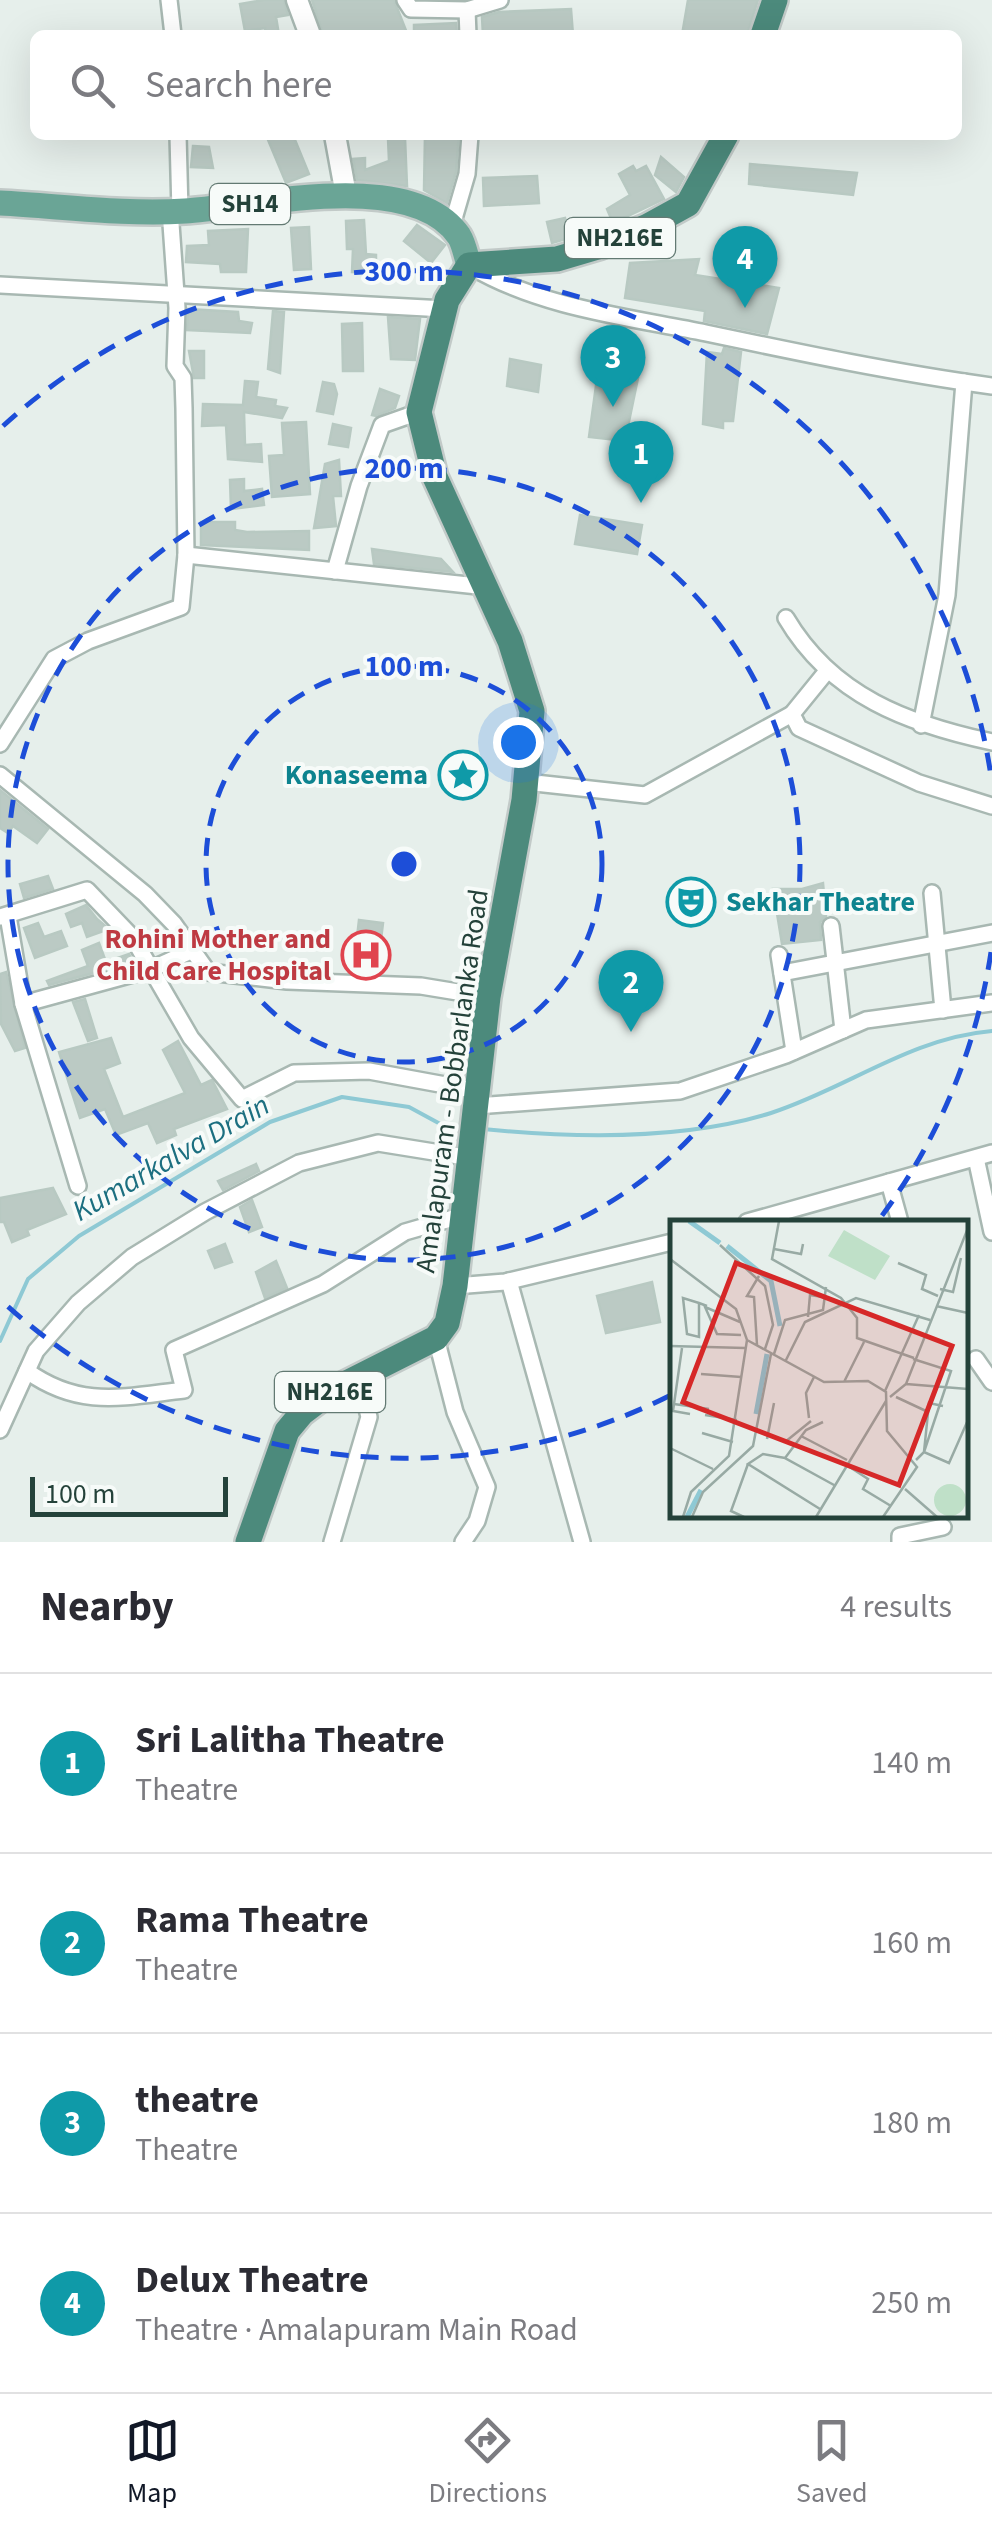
<!DOCTYPE html>
<meta charset="utf-8">
<style>
:root{--surface:#fff;--page:#f7f7f7;--text:#2b2b33;--muted:#7c7c81;--line:#e1e1e2;--accent:#111827}
body{margin:0;font-family:"Source Sans 3",sans-serif;background:var(--page);color:var(--text)}
.scale{position:absolute;left:30px;bottom:25px;width:198px;box-sizing:border-box;padding-left:10px;border:5px solid #24423a;border-top:0;font-size:28px;line-height:35px;white-space:nowrap;color:#24423a;-webkit-text-stroke:8px #f7fbf9;paint-order:stroke}
.you{position:absolute;left:518px;top:742px;width:35px;height:35px;margin:-25px;border:8px solid #fff;border-radius:50%;background:#1a73e8;box-shadow:0 0 0 15px #1a73e833}
.badge{display:grid;place-items:center;width:65px;height:65px;border-radius:50%;background:var(--accent);color:#fff;font-size:32px;font-weight:700}
.pin{position:absolute;translate:-50% -82px;filter:drop-shadow(0 2px 5px #0008)}
.pin::after{content:'';position:absolute;top:52px;width:35px;height:30px;background:inherit;clip-path:polygon(0 0,100% 0,50% 100%)}
.list{margin:0;padding:0;list-style:none}
h2{display:flex;justify-content:space-between;align-items:center;height:130px;margin:0;padding:0 40px;font-size:42px}
h2 small{font-size:32px;font-weight:400;color:var(--muted)}
.list li{display:grid;grid-template-columns:65px 1fr auto;gap:30px;align-items:center;box-sizing:border-box;height:180px;padding:0 40px;border-top:2px solid var(--line)}
.list b{display:block;font-size:38px;white-space:nowrap}
.list p{margin:0;font-size:32px;white-space:nowrap;color:var(--muted)}
.list em{font-size:32px;font-style:normal;color:var(--muted)}
.icon{flex:none;width:55px;height:55px;fill:none;stroke:currentColor;stroke-width:2;stroke-linecap:round;stroke-linejoin:round}
.map{position:relative;flex:none;width:992px;height:1542px;overflow:hidden}
.search{position:absolute;background:var(--surface);box-shadow:0 10px 40px #0002;left:30px;right:30px;top:30px;height:110px;display:flex;align-items:center;gap:25px;box-sizing:border-box;padding:0 35px;border-radius:15px;color:var(--muted);font-size:38px}
.sheet{height:850px;background:var(--surface)}
nav{display:flex;justify-content:space-around;align-items:center;box-sizing:border-box;height:140px;border-top:2px solid var(--line);background:var(--surface);font-size:28px;color:var(--muted)}
nav a{display:grid;justify-items:center;gap:5px}
nav .on{color:var(--accent)}
.map>svg:first-child{display:block}
</style>
<div class="map">
<svg width="992" height="1542" viewBox="0 0 992 1542">
<rect width="100%" height="100%" fill="#e6efeb"/>
<g fill="none" stroke-linecap="round" stroke-linejoin="round">
<g stroke="#8ec9d4" stroke-width="4">
<path d="M483 1129C574 1138 682 1141 771 1113 848 1088 910 1038 992 1031"/>
<path d="M0 1341 28 1279 79 1236 270 1122 342 1097 409 1107 444 1126 463 1127"/>
</g>
</g>
<g fill="#bbcac4" stroke="#b8c9c2" stroke-width="2.5">
<path d="M264 0H284L288 15 276 17 279 35H266L265 28 245 31 240 4Z"/>
<path d="M312 0H394L407 33 323 35Z"/>
<path d="M688 0H758L747 35H682Z"/>
<path d="M571 9 573 35H483L482 17 499 12Z"/>
<path d="M456 23 457 35H414V25Z"/>
<path d="M266 135H293L309 174 286 183Z"/>
<path d="M425 135H459L456 172 447 203 424 190Z"/>
<path d="M388 138H405L407 186 357 180 353 159 365 158V170L389 161Z"/>
<path d="M193 146 209 147 213 168 191 167Z"/>
<path d="M661 157 684 177 676 192 655 175Z"/>
<path d="M750 164 857 173 853 195 749 184Z"/>
<path d="M633 166 636 171 646 166 664 199 613 223 607 209 630 195 619 174Z"/>
<path d="M537 176 539 203 484 206 483 178Z"/>
<path d="M565 218 569 238 552 243 547 222Z"/>
<path d="M364 220 366 254 376 255V273L352 272 353 249H347L346 221Z"/>
<path d="M417 225 445 245 431 263 404 241Z"/>
<path d="M309 227 311 269 294 270 291 228Z"/>
<path d="M248 229 246 272H221L220 264 186 262 187 246 209 245 208 231Z"/>
<path d="M699 259 695 275 779 288 767 334 704 321 705 311 625 298 630 263Z"/>
<path d="M188 309 238 312 239 321 252 323 250 333 187 330Z"/>
<path d="M273 311 284 312 280 373 268 369Z"/>
<path d="M388 317 420 319 415 360 391 359Z"/>
<path d="M362 323 363 371H343L342 324Z"/>
<path d="M724 348 741 352 733 421H723V428L703 424 707 352 722 354Z"/>
<path d="M189 351H204V378H194Z"/>
<path d="M510 359 541 365 538 392 507 386Z"/>
<path d="M598 371 638 378 625 441 589 437Z"/>
<path d="M245 381 258 382 256 397 276 400 275 406 287 408 282 418 244 412 245 445 261 444 262 462 228 459 226 425 202 426 203 404 243 405Z"/>
<path d="M323 382 334 384 337 394 333 414 317 411Z"/>
<path d="M380 389 399 396 395 408 376 416 372 415Z"/>
<path d="M306 422 310 494 272 497 269 456 284 455 282 423Z"/>
<path d="M333 424 351 428 348 447 329 444Z"/>
<path d="M339 460 341 496H333L336 526 314 528 325 464Z"/>
<path d="M244 479V491L262 489 264 505 231 509 230 480Z"/>
<path d="M580 515 642 525 637 554 575 544Z"/>
<path d="M201 522H235V530L247 532 309 531V550L201 545Z"/>
<path d="M372 549 441 559 453 572 374 564Z"/>
<path d="M0 790 48 829 37 843 13 826 8 833 0 828Z"/>
<path d="M48 876 53 889 24 898 20 884Z"/>
<path d="M823 883 826 916 820 922 821 940 782 944 773 889H802Z"/>
<path d="M86 905 97 919 109 929 87 937 82 923 71 927 66 914Z"/>
<path d="M359 920 383 923 377 973 353 972Z"/>
<path d="M38 923 44 937 61 931 67 946 35 958 24 928Z"/>
<path d="M99 943 106 962 129 954 134 962 49 985 47 981 88 966 82 950Z"/>
<path d="M6 972 25 1048 15 1051 1 1024 0 974Z"/>
<path d="M85 999 97 1038 88 1041 73 1002Z"/>
<path d="M111 1038 120 1063 104 1069 123 1117 185 1093 163 1050 178 1041 201 1085 212 1080 227 1109 174 1129 176 1135 157 1143 148 1123 116 1135 105 1109 80 1118 59 1052Z"/>
<path d="M256 1164 259 1171 223 1190 218 1181Z"/>
<path d="M53 1188 66 1214 27 1230 29 1235 12 1242 4 1222H0V1198Z"/>
<path d="M252 1200 262 1227 249 1232 240 1207Z"/>
<path d="M225 1244 232 1262 215 1268 208 1251Z"/>
<path d="M276 1261 287 1288 265 1298 256 1272Z"/>
<path d="M652 1282 660 1322 606 1333 597 1296Z"/>
</g>
<g fill="none" stroke-linecap="round" stroke-linejoin="round">
<g stroke="#a8b8b2" stroke-width="20">
<g id="minor">
<path d="M169 0 173 35"/>
<path d="M405 0 411 9 467 10 500 0"/>
<path d="M467 10 468 35"/>
<path d="M178 135 180 212"/>
<path d="M451 229 467 174 470 135"/>
<path d="M472 267C542 308 628 317 706 333 801 353 896 373 992 386"/>
<path d="M0 285 445 309"/>
<path d="M186 555 487 587"/>
<path d="M335 571 359 486 382 425 419 412"/>
<path d="M786 618C832 696 908 724 992 742"/>
<path d="M827 671 792 714 799 728 919 783 992 806"/>
<path d="M921 725 947 595 964 382"/>
<path d="M0 744 54 659 88 641 181 607 186 555 184 408 183 378 175 366 177 308 170 210"/>
<path d="M0 775 145 894 174 924 208 972 287 981 421 986 488 997"/>
<path d="M526 782 645 795 792 714"/>
<path d="M932 893 943 1010"/>
<path d="M8 916 23 1004 151 969 191 951"/>
<path d="M0 917 87 890 133 938 191 1038 242 1099 294 1073 369 1071 478 1091"/>
<path d="M831 926 843 1030"/>
<path d="M779 955 794 1051"/>
<path d="M782 973 992 933"/>
<path d="M23 1004 78 1186"/>
<path d="M476 1106 680 1091 786 1055 866 1020 992 1003"/>
<path d="M976 1158 992 1232"/>
<path d="M889 1182 900 1222"/>
<path d="M747 1222 992 1153"/>
<path d="M509 1281 582 1542"/>
<path d="M455 1286 505 1282 672 1242"/>
<path d="M436 1338 455 1412 487 1487 477 1521 463 1542"/>
<path d="M976 1359 992 1382"/>
<path d="M27 1371C80 1409 123 1397 184 1390L174 1350 323 1284 405 1232 464 1215"/>
<path d="M0 1430 36 1351 78 1303 132 1257 205 1212 299 1163 378 1143 471 1158"/>
<path d="M332 1542 369 1417 359 1376"/>
<path d="M900 1542V1536L943 1527"/>
</g>
</g>
<g stroke="#a8b8b2" stroke-width="25">
<g id="tertiary">
<path d="M297 0 310 35"/>
<path d="M335 135 346 195"/>
</g>
</g>
<g stroke="#c2cac8" stroke-width="30">
<path id="primary" d="M0 203C60 206 125 215 185 211 255 207 411 167 459 236 464 244 466 256 469 265"/>
</g>
<g stroke="#c2cac8" stroke-width="30">
<g id="trunk">
<path d="M763 35 775 0"/>
<path d="M248 1542 287 1431 302 1413 331 1391 436 1338 447 1323 455 1286 488 997 524 800 532 711 510 641 435 477 419 412 447 300 469 265 557 259 601 246 648 226 688 204 726 135"/>
</g>
</g>
<use href="#minor" stroke="#fff" stroke-width="15"/>
<use href="#tertiary" stroke="#fff" stroke-width="20"/>
<use href="#primary" stroke="#6aa596" stroke-width="25"/>
<use href="#trunk" stroke="#4c8a7c" stroke-width="25"/>
</g>
<g fill="none" stroke="#1d4ed8" stroke-width="5" stroke-dasharray="18 12">
<circle cx="404" cy="864" r="198"/>
<circle cx="404" cy="864" r="396"/>
<path d="M991 952A594 594 0 0 1 878 1221M669 1396A594 594 0 0 1 3 1302M3 426A594 594 0 0 1 991 776"/>
</g>
<defs>
<g id="sight-ring" transform="scale(2.5)"><circle r="9.5" fill="#f7fbf9" stroke="#0f9aa8" stroke-width="1.5"/><path d="M0-6L1.8-2.2L6-1.7L2.9 1.2L3.7 5.4L0 3.3L-3.7 5.4L-2.9 1.2L-6-1.7L-1.8-2.2Z" fill="#0f9aa8"/></g>
<g id="theatre-ring" transform="scale(2.5)"><circle r="9.5" fill="#f7fbf9" stroke="#0f9aa8" stroke-width="1.5"/><path d="M-5-5.5Q0-4 5-5.5V0Q5 5 0 6Q-5 5-5 0ZM-3.3-2.5H-1v1.5H-3.3ZM1-2.5H3.3v1.5H1ZM-2.8 1Q0 5.5 2.8 1Z" fill="#0f9aa8"/></g>
<g id="hospital-ring" transform="scale(2.5)"><circle r="9.5" fill="#f7fbf9" stroke="#e0444e" stroke-width="1.5"/><path d="M-5-5h3v3.5h4V-5h3V5h-3V1.5h-4V5h-3Z" fill="#e0444e"/></g>
</defs>
<g fill-rule="evenodd">
<use href="#sight-ring" x="463" y="775"/>
<use href="#theatre-ring" x="691" y="902"/>
<use href="#hospital-ring" x="366" y="955"/>
</g>
<g text-anchor="middle" dominant-baseline="central" stroke-width="8" stroke-linejoin="round" paint-order="stroke">
<g fill="#f7fbf9" stroke="#637a73" stroke-width="2.5">
<rect x="210" y="184" width="80" height="40" rx="8"/>
<rect x="565" y="218" width="110" height="40" rx="8"/>
<rect x="275" y="1372" width="110" height="40" rx="8"/>
</g>
<g font-size="25" font-weight="bold" fill="#24423a">
<text x="250" y="204">SH14</text>
<text x="620" y="238">NH216E</text>
<text x="330" y="1392">NH216E</text>
</g>
<g font-size="28" font-weight="bold" fill="#0d838f" stroke="#f7fbf9" text-anchor="end">
<text x="428" y="775">Konaseema</text>
<text x="726" y="902" text-anchor="start">Sekhar Theatre</text>
</g>
<g font-size="28" font-weight="bold" fill="#be3a42" stroke="#f7fbf9" text-anchor="end">
<text x="331" y="939">Rohini Mother and<tspan x="331" dy="32">Child Care Hospital</tspan></text>
</g>
<g font-size="28" fill="#24423a" stroke="#f7fbf9">
<text transform="translate(452 1081) rotate(-82)">Amalapuram - Bobbarlanka Road</text>
</g>
<g font-size="30" font-style="italic" fill="#1c6f80" stroke="#f7fbf9">
<text transform="translate(171 1158) rotate(-30)">Kumarkalva Drain</text>
</g>
</g>
<g transform="translate(670 1220)">
<rect width="298" height="298" fill="#e6efeb"/>
<path d="M174 10 220 36 205 60 158 36ZM264 280a16 16 0 1 1 32 0a16 16 0 1 1-32 0Z" fill="#bfe0c8"/>
<path fill="none" stroke="#8ec9d4" stroke-width="5" d="M19 1 50 23M57 26 101 61 110 106M86 194 97 134M17 297 31 270"/>
<path fill="none" stroke="#98aaa4" stroke-width="2.5" d="M109 1 102 39 171 78 187 98V118L244 138M50 25 95 66 103 105 95 129M104 29 131 34 133 24M0 39 66 89 77 120 154 162 198 161 216 172 217 211 247 247 213 297M228 43 256 55 252 69 268 76M270 69 283 72 291 38M29 83V117L17 114 13 78 29 83 37 86M266 86 298 93M138 97 140 75 153 77M70 102 35 87 47 114 71 115M87 125 84 77 77 76 89 56M0 126 75 128M12 128 3 191 20 194M104 134 115 100 153 90 156 67M243 139 281 151 254 232M116 140 135 102 186 78 260 100M31 154 71 157M174 162 194 122M236 164 298 169M215 171 249 95M220 177 236 164 298 8M226 177 256 191M4 184 39 189M35 195 67 200M139 198 136 173 144 157M153 202 136 210 115 238 164 265M32 213 63 222M131 216 177 240M97 219 104 183M115 222 141 201M0 228 43 249M254 232 259 183 273 186M115 238 93 234 78 244 150 289M246 240 254 232 279 243 298 200M175 244 198 259 193 269 221 286M235 269 267 297M13 297 21 272 59 236 77 120M22 297 33 272 83 226 101 134M74 297 61 291 78 244M146 297 216 181"/>
<path fill="#d62828" fill-opacity="0.15" stroke="#d62828" stroke-width="5" d="M66 43 282 126 229 265 13 182Z"/>
<rect width="298" height="298" fill="none" stroke="#24423a" stroke-width="5"/>
</g>
<circle cx="404" cy="864" r="15" fill="#1d4ed8" stroke="#f7fbf9" stroke-width="5"/>
<g font-size="30" text-anchor="middle" font-weight="bold" fill="#1d4ed8" stroke="#f7fbf9" stroke-width="8" stroke-linejoin="round" paint-order="stroke">
<text x="404" y="281">300 m</text>
<text x="404" y="478">200 m</text>
<text x="404" y="676">100 m</text>
</g>
</svg>
<div class="scale">100 m</div>
<div class="you"></div>
<div class="pin badge" style="left:641px;top:503px;background:#0f9aa8">1</div>
<div class="pin badge" style="left:631px;top:1032px;background:#0f9aa8">2</div>
<div class="pin badge" style="left:613px;top:407px;background:#0f9aa8">3</div>
<div class="pin badge" style="left:745px;top:308px;background:#0f9aa8">4</div>
<div class="search"><svg class="icon" aria-label="search" viewBox="0 0 24 24"><circle cx="10" cy="10" r="6"/><path d="M15 15l6 6"/></svg>Search here</div>
</div>
<section class="sheet">
<h2>Nearby<small>4 results</small></h2>
<ul class="list">
<li><span class="badge" style="background:#0f9aa8">1</span><div><b>Sri Lalitha Theatre</b><p>Theatre</p></div><em>140 m</em></li>
<li><span class="badge" style="background:#0f9aa8">2</span><div><b>Rama Theatre</b><p>Theatre</p></div><em>160 m</em></li>
<li><span class="badge" style="background:#0f9aa8">3</span><div><b>theatre</b><p>Theatre</p></div><em>180 m</em></li>
<li><span class="badge" style="background:#0f9aa8">4</span><div><b>Delux Theatre</b><p>Theatre · Amalapuram Main Road</p></div><em>250 m</em></li>
</ul>
</section>
<nav>
<a class="on"><svg class="icon" aria-label="map" viewBox="0 0 24 24"><path d="M3 6l6-2 6 2 6-2v14l-6 2-6-2-6 2zM9 4v14M15 6v14"/></svg>Map</a>
<a><svg class="icon" aria-label="directions" viewBox="0 0 24 24"><path d="M12 3l9 9-9 9-9-9zM9 14v-3h6M13 9l2 2-2 2"/></svg>Directions</a>
<a><svg class="icon" aria-label="saved" viewBox="0 0 24 24"><path d="M7 4h10v16l-5-4-5 4z"/></svg>Saved</a>
</nav>
